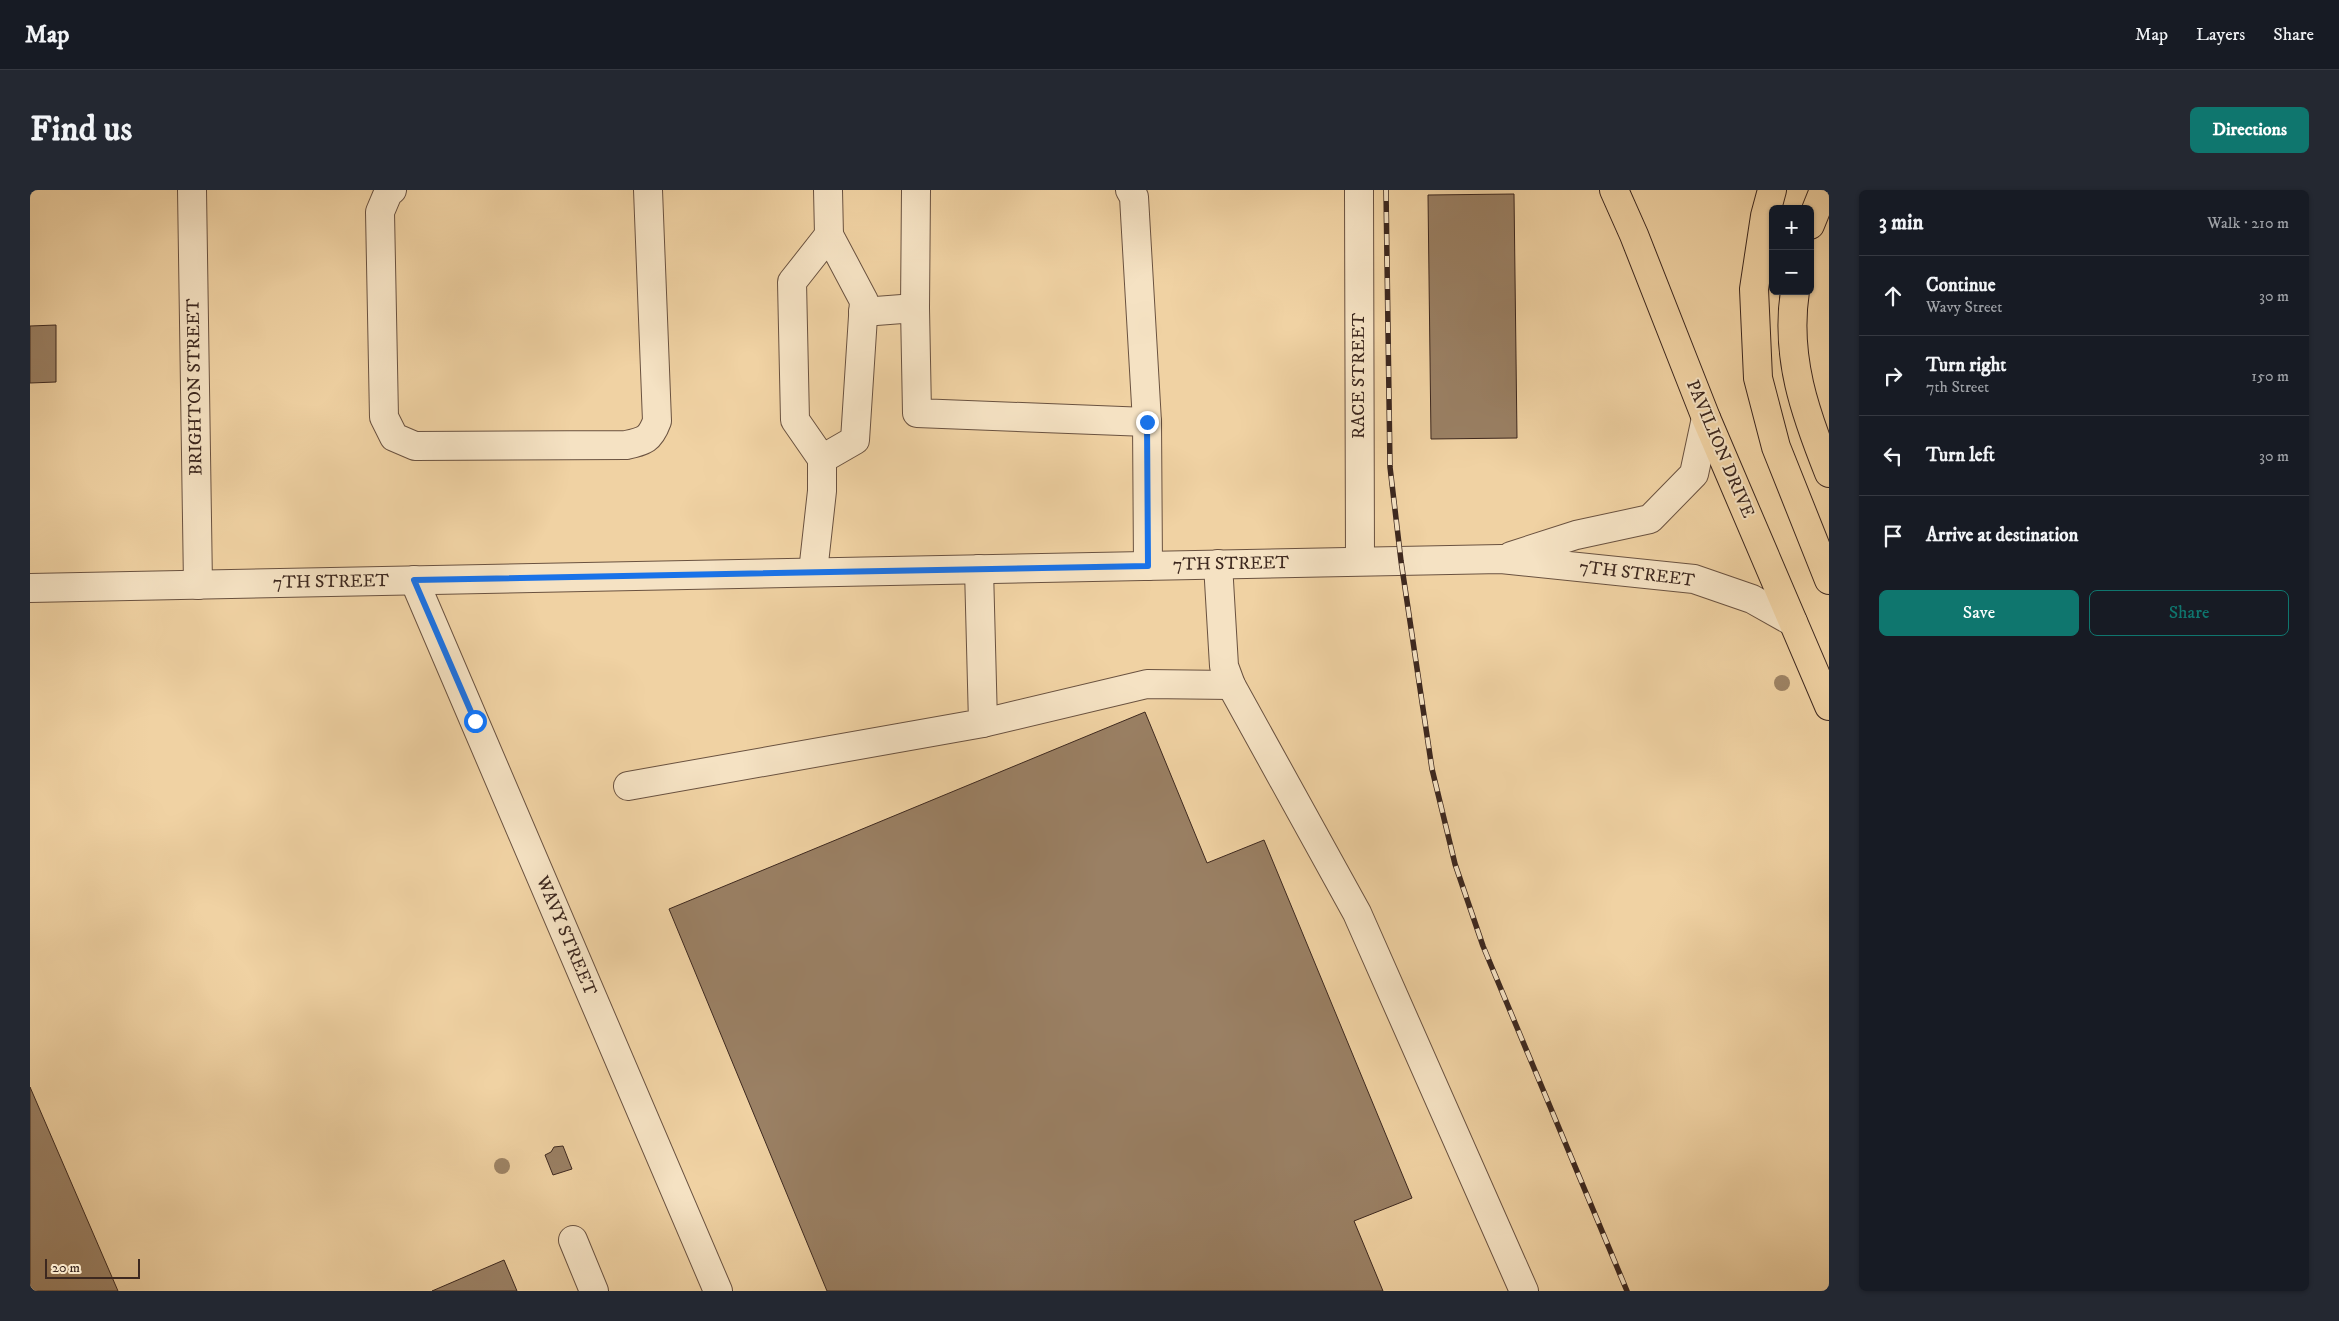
<!DOCTYPE html>
<meta charset="utf-8">
<style>
:root{--surface:#171b24;--page:#242831;--text:#f1f3f6;--muted:#9ea1a6;--line:#363941;--accent:#0f766e}
body{margin:0;font-family:"IM FELL DW Pica",serif;background:var(--page);color:var(--text)}
.controls{position:absolute;right:15px;top:15px;display:grid;overflow:hidden;border-radius:8px;box-shadow:0 1px 4px #0004}
.controls button{width:45px;height:45px;display:grid;place-items:center;padding:0;border:0;border-bottom:1px solid var(--line);background:var(--surface);color:var(--text);font:25px sans-serif}
.scale{position:absolute;left:15px;bottom:12px;width:95px;box-sizing:border-box;padding-left:5px;border:2px solid #3d281f;border-top:0;font-size:14px;line-height:18px;white-space:nowrap;color:#3d281f;-webkit-text-stroke:4px #f5e2c3;paint-order:stroke}
.stop{position:absolute;width:15px;height:15px;margin:-11px;border:4px solid #1a73e8;border-radius:50%;background:#fff}
.stop.end{background:#1a73e8;border-color:#fff;box-shadow:0 1px 5px #0008}
.list{margin:0;padding:0;list-style:none}
h2{display:flex;justify-content:space-between;align-items:center;height:65px;margin:0;padding:0 20px;font-size:21px}
h2 small{font-size:16px;font-weight:400;color:var(--muted)}
.list li{display:grid;grid-template-columns:32px 1fr auto;gap:15px;align-items:center;box-sizing:border-box;height:80px;padding:0 20px;border-top:1px solid var(--line)}
.list b{display:block;font-size:19px;white-space:nowrap}
.list p{margin:0;font-size:16px;white-space:nowrap;color:var(--muted)}
.list em{font-size:16px;font-style:normal;color:var(--muted)}
.actions{display:flex;gap:10px;padding:15px 20px}
.actions a{flex:1;padding:11px 0;border:1px solid var(--accent);border-radius:8px;text-align:center;font-size:18px;color:var(--accent)}
.actions .main{background:var(--accent);color:#fff}
.icon{flex:none;width:28px;height:28px;fill:none;stroke:currentColor;stroke-width:2;stroke-linecap:round;stroke-linejoin:round}
.map{position:relative;flex:none;width:1799px;height:1101px;overflow:hidden;border-radius:8px}
header{display:flex;align-items:center;gap:30px;box-sizing:border-box;height:70px;padding:0 25px;background:var(--surface);border-bottom:1px solid var(--line)}
header strong{font-size:24px}
nav{display:flex;gap:28px;margin-inline-start:auto;font-size:18px}
.intro{display:flex;align-items:center;justify-content:space-between;box-sizing:border-box;height:120px;padding:0 30px}
h1{margin:0;font-size:35px}
.button{padding:12px 22px;border-radius:8px;background:var(--accent);color:#fff;font-size:18px;font-weight:700}
main{display:flex;gap:30px;padding:0 30px}
aside{flex:1;background:var(--surface);border-radius:8px;box-shadow:0 1px 4px #0004}
.map>svg:first-child{display:block}
</style>
<header>
<strong>Map</strong>
<nav><a>Map</a><a>Layers</a><a>Share</a></nav>
</header>
<div class="intro"><h1>Find us</h1><a class="button">Directions</a></div>
<main>
<div class="map">
<svg width="1799" height="1101" viewBox="0 0 1799 1101">
<rect width="100%" height="100%" fill="#f0d2a3"/>
<filter id="stains"><feTurbulence type="fractalNoise" baseFrequency=".004" numOctaves="4"/><feColorMatrix values="0 0 0 0 .2 0 0 0 0 .09 0 0 0 0 .02 0 0 0 .5 -.17"/></filter>
<radialGradient id="worn" r=".72"><stop offset=".6" stop-color="#630" stop-opacity="0"/><stop offset="1" stop-color="#630" stop-opacity=".3"/></radialGradient>
<g fill="#9a8064" stroke="#3d281f">
<path d="M1484 4 1487 248 1401 249 1398 5Z"/>
<path d="M26 135V192L0 193V136Z"/>
<path d="M1115 522 1177 673 1234 650 1382 1008 1324 1031 1353 1101H797L639 719Z"/>
<path d="M0 897 88 1101H0Z"/>
<path d="M533 956 542 979 523 985 515 965 521 962 524 957Z"/>
<path d="M474 1070 487 1101H402Z"/>
</g>
<g fill="none" stroke-linecap="round" stroke-linejoin="round">
<g stroke="#6a5240" stroke-width="30">
<g id="minor">
<path d="M162 0 168 395"/>
<path d="M362 0 358 3 350 22 354 227 364 247 385 256 596 255C614 251 620 250 627 231L618 0"/>
<path d="M798 0 799 45"/>
<path d="M1100 0 1104 7 1117 232"/>
<path d="M1329 0 1330 371"/>
<path d="M885 118 886 0"/>
<path d="M833 122 885 118 887 223 1117 232 1118 376"/>
<path d="M1481 366 1546 345 1620 329 1664 284 1676 228"/>
<path d="M1188 374 1194 476 1201 495 1327 723 1494 1101"/>
<path d="M783 382 792 301V269L765 230 762 92 799 45 834 111 825 250 792 269"/>
<path d="M384 390 688 1101"/>
<path d="M0 398 1471 369 1664 389 1722 409 1763 432"/>
<path d="M953 533 1117 494 1201 495"/>
<path d="M598 596 953 533 949 379"/>
<path d="M543 1050 564 1101"/>
</g>
</g>
<g stroke="#3d281f" stroke-width="30">
<g id="major">
<path d="M1584 0 1604 45 1676 228 1799 516"/>
<path d="M1780 35 1794 0"/>
<path d="M1765 101C1755 167 1775 223 1799 283"/>
</g>
</g>
<g stroke="#3d281f" stroke-width="30">
<path id="highway" d="M1742 0 1735 26 1724 99 1728 188 1746 257 1799 390"/>
</g>
<use href="#minor" stroke="#f5e2c3" stroke-width="28"/>
<use href="#major" stroke="#f0d2a3" stroke-width="28"/>
<use href="#highway" stroke="#f0d2a3" stroke-width="28"/>
<g stroke="#3d281f" stroke-width="5.5">
<path id="rail" d="M1356 0 1360 277 1371 371 1402 579 1425 674 1453 756 1597 1101"/>
</g>
<use href="#rail" stroke="#f5e2c3" stroke-width="4" stroke-dasharray="11" stroke-linecap="butt"/>
</g>
<g fill="#9e8466">
<circle cx="1752" cy="493" r="8"/>
<circle cx="472" cy="976" r="8"/>
</g>
<g fill="none" stroke-linecap="round" stroke-linejoin="round">
<path stroke="#1a73e8" stroke-width="6" d="M445 531 384 390 1118 376 1117 232"/>
</g>
<g text-anchor="middle" dominant-baseline="central" stroke-width="4" stroke-linejoin="round" paint-order="stroke">
<g font-size="18" fill="#3d281f" stroke="#f5e2c3">
<text transform="translate(1329 186) rotate(-90)">RACE STREET</text>
<text transform="translate(165 197) rotate(-91)">BRIGHTON STREET</text>
<text transform="translate(1690 259) rotate(67)">PAVILION DRIVE</text>
<text transform="translate(1201 374) rotate(-1)">7TH STREET</text>
<text transform="translate(1607 384) rotate(7)">7TH STREET</text>
<text transform="translate(301 392) rotate(-1)">7TH STREET</text>
<text transform="translate(536 746) rotate(67)">WAVY STREET</text>
</g>
</g>
<rect width="100%" height="100%" filter="url(#stains)"/>
<rect width="100%" height="100%" fill="url(#worn)"/>
</svg>
<div class="controls">
<button>+</button>
<button>−</button>
</div>
<div class="scale">20 m</div>
<div class="stop" style="left:445px;top:531px"></div>
<div class="stop end" style="left:1117px;top:232px"></div>
</div>
<aside>
<h2>3 min<small>Walk · 210 m</small></h2>
<ul class="list">
<li><svg class="icon" aria-label="ahead" viewBox="0 0 24 24"><path d="M12 20V5M6 11l6-6 6 6"/></svg><div><b>Continue</b><p>Wavy Street</p></div><em>30 m</em></li>
<li><svg class="icon" aria-label="right" viewBox="0 0 24 24"><path d="M7 20v-9h11M14 6l5 5-5 5"/></svg><div><b>Turn right</b><p>7th Street</p></div><em>150 m</em></li>
<li><svg class="icon" aria-label="left" viewBox="0 0 24 24"><path d="M17 20v-9H6M10 6l-5 5 5 5"/></svg><div><b>Turn left</b></div><em>30 m</em></li>
<li><svg class="icon" aria-label="arrive" viewBox="0 0 24 24"><path d="M6 21V4h12l-3 4 3 4H6"/></svg><div><b>Arrive at destination</b></div></li>
</ul>
<div class="actions"><a class="main">Save</a><a>Share</a></div>
</aside>
</main>
